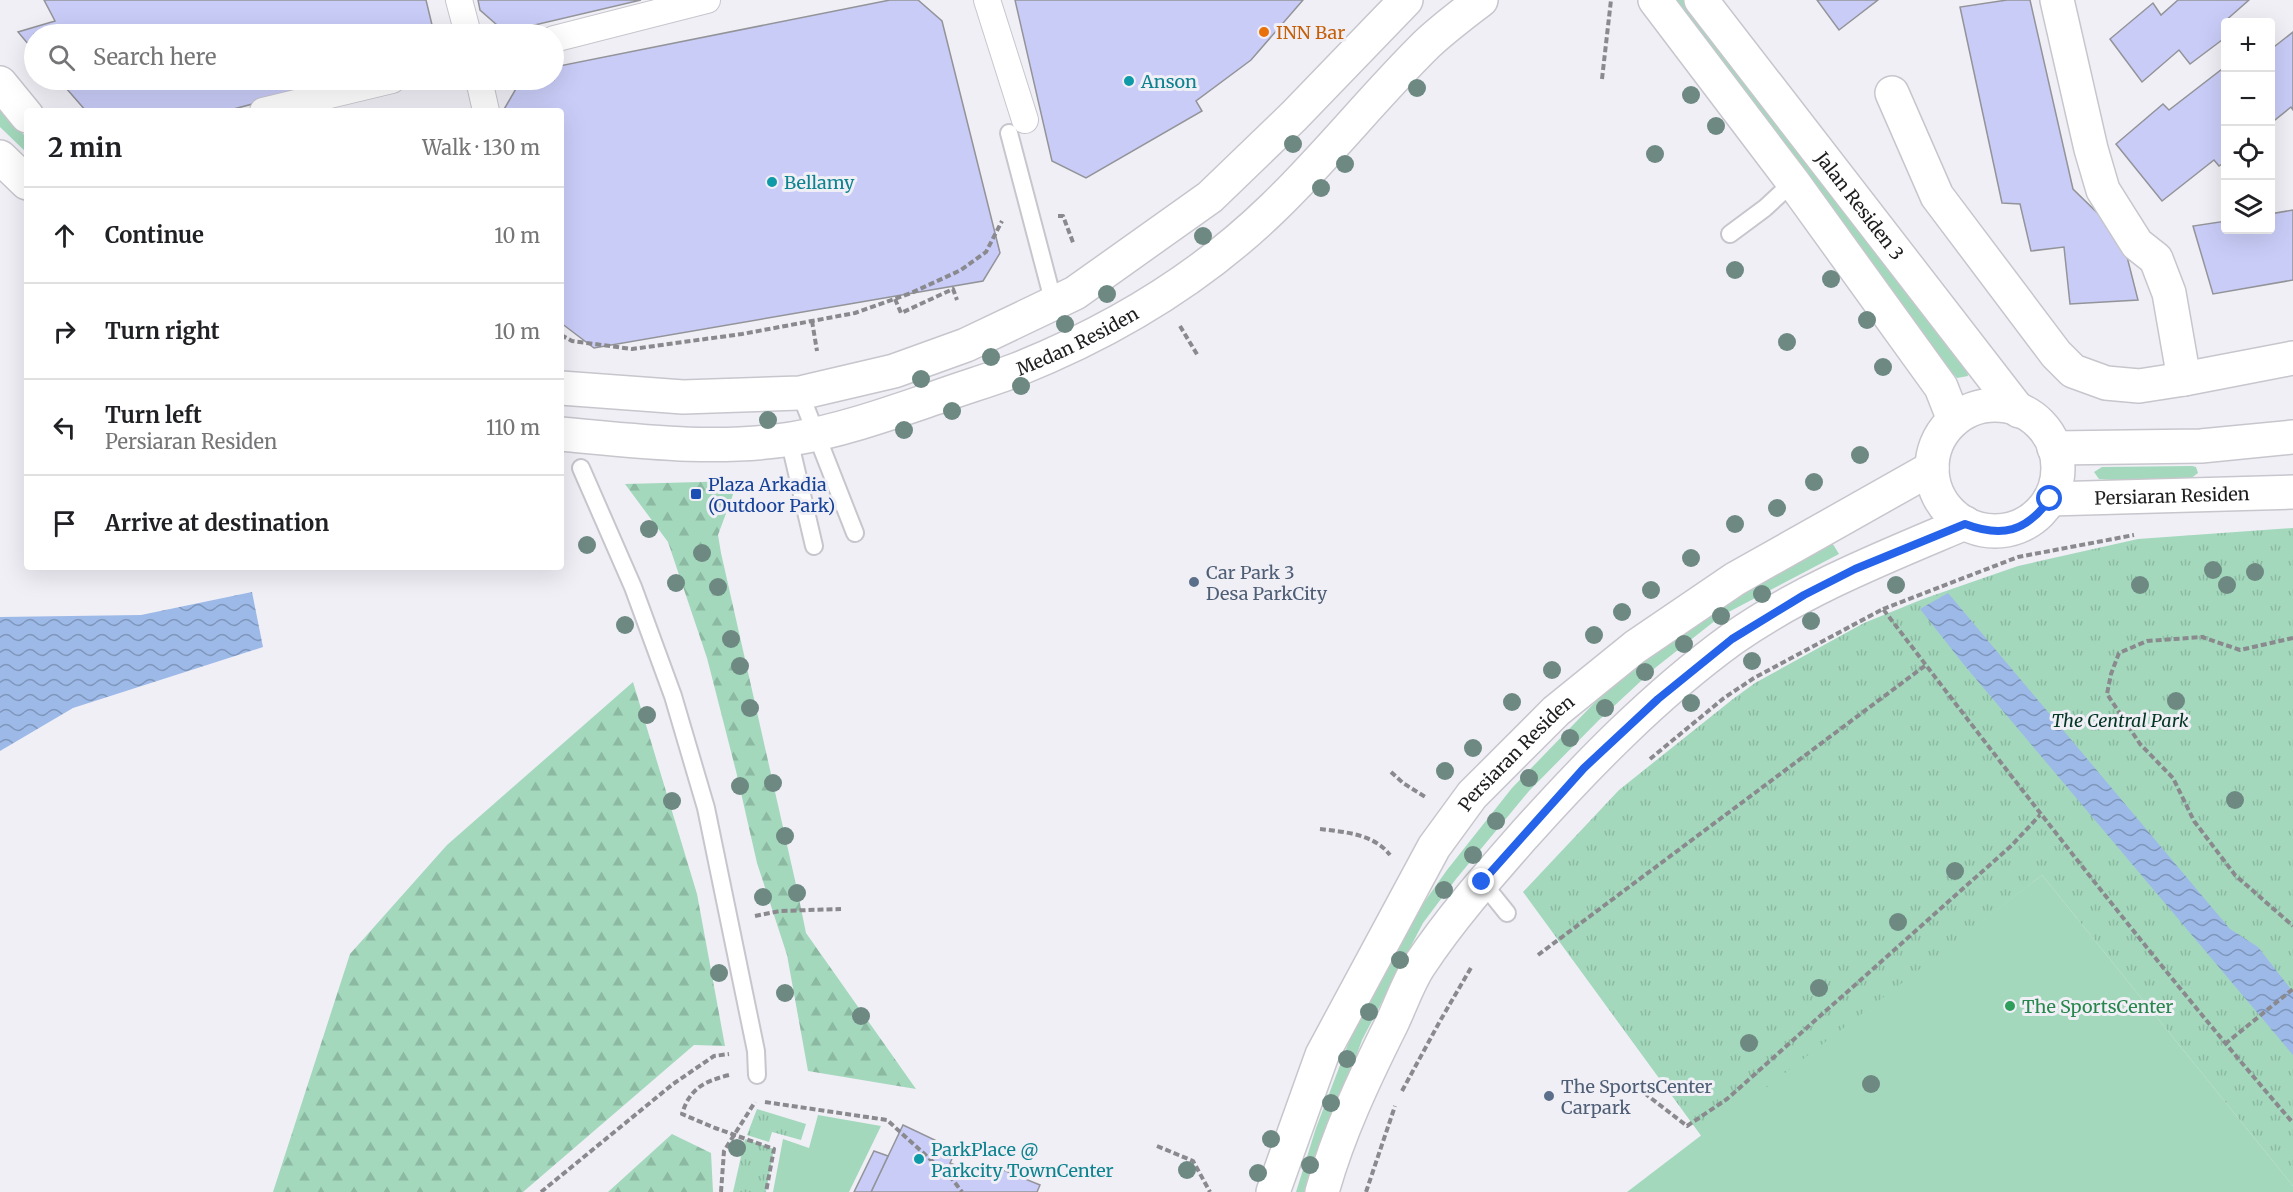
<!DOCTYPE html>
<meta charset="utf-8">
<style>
:root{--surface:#fff;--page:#f2f2f2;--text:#202124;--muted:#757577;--line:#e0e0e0}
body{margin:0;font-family:Merriweather,serif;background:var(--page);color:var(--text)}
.controls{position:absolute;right:18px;top:18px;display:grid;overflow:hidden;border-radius:6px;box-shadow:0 6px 24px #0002}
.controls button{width:54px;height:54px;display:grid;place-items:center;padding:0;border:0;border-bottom:2px solid var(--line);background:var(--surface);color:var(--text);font:30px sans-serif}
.stop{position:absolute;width:18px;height:18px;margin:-14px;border:4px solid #2563eb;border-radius:50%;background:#fff}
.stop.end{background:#2563eb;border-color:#fff;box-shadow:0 2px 6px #0008}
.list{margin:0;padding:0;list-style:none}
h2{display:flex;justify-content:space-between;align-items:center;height:78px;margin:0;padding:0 24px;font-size:26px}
h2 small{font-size:20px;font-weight:400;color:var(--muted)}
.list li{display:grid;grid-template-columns:39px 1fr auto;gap:18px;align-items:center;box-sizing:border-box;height:96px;padding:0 24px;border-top:2px solid var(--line)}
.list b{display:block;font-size:22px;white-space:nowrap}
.list p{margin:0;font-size:20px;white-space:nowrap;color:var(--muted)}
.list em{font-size:20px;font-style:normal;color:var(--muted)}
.icon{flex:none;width:33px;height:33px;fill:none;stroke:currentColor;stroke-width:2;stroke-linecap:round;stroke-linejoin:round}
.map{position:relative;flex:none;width:2293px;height:1192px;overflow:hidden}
.search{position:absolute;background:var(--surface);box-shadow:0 6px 24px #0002;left:24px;top:24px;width:540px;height:66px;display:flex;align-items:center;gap:15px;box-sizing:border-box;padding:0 21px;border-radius:33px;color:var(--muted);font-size:22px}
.panel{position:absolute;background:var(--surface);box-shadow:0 6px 24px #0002;left:24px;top:108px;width:540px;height:462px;border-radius:6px}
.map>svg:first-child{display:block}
</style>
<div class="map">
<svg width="2293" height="1192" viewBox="0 0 2293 1192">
<defs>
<pattern id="forest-firs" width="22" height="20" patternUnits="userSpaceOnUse" patternTransform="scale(1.5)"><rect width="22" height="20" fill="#a3d8bc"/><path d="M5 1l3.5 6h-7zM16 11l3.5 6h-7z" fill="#8cb9a1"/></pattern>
<pattern id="park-tufts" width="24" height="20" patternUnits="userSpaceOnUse" patternTransform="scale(1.5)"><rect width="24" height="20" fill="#a3d8bc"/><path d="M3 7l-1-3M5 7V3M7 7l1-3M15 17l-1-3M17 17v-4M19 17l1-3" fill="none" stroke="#8cb9a1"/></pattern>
<pattern id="water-waves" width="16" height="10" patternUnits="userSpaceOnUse" patternTransform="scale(1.5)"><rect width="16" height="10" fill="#9cb9e8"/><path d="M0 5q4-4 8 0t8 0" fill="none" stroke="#7f96bb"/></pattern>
</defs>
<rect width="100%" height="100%" fill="#f0eff6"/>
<g fill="#a3d8bc">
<path d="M1675 0H1692L1965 358 1968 376 1957 378 1948 368Z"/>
<path d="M0 110 27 138V153L0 127Z"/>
<path d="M2192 466 2196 467 2198 473 2190 479 2126 481 2099 479 2094 472 2102 467Z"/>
<path d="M1831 541 1839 554 1721 616 1655 668 1599 720 1529 791 1456 879 1423 923 1362 1040 1307 1192H1296L1316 1128 1358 1018 1415 915 1447 870 1512 788 1603 694 1681 629Z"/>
<path d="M2042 875 2293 1186V1192H1627Z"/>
<path d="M818 1115 881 1126 849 1192H773L783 1139 809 1148Z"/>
</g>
<g fill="url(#forest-firs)">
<path d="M738 481 718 535 721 553 797 889 806 933 916 1089 808 1071 787 955 757 863 736 771 707 658 668 542 625 484Z"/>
<path d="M633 682 697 894 725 1046 694 1045 523 1192H273L350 954 447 845Z"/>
<path d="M672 1134 711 1153 713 1192H608Z"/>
</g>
<g fill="url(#park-tufts)">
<path d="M2293 528V1186L2042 875 1702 1137 1523 892 1619 790 1733 699 1755 683 1864 623 1923 599 2018 566 2080 552 2138 539Z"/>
<path d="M757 1109 806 1124 801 1140 772 1132 769 1142 747 1135Z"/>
<path d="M745 1139 774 1149 766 1192H733Z"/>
</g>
<g fill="url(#water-waves)">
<path d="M252 592 263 647 73 708 0 751V617L141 615Z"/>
<path d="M1948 593 2230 929 2258 947 2293 992V1055L1965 666 1920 609Z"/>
</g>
<g fill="#c9ccf7" stroke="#939499" stroke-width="1.5">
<path d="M44 0H426L433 29 431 34H34V51L18 32 55 21Z"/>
<path d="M478 0H641L505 32 480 10Z"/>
<path d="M890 0H918L942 21 1000 253 983 281 594 348 561 323V111H503L521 80H554V67Z"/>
<path d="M1015 0H1303L1251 60 1196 101 1202 111 1086 178 1052 161Z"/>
<path d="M1817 0H1878L1839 30Z"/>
<path d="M2007 0H2030L2073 189 2122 237 2138 300 2070 304 2064 247 2031 251 2020 204 2002 203 1960 7Z"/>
<path d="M2178 0H2249L2224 22 2226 37 2190 64 2179 50 2142 82 2110 39 2153 3 2161 15Z"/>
<path d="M2293 32V110L2291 107 2270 124V50Z"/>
<path d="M2226 66V161L2219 166 2214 160 2162 201 2116 144 2163 104 2169 110Z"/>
<path d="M59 80H344L226 111H86Z"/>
<path d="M2293 210V280L2213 294 2193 226 2226 221V230H2270V214Z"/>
<path d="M903 1125 956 1150 950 1163 981 1176 986 1163 1040 1185 1037 1192H871Z"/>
<path d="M874 1151 888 1156 871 1192H854Z"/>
</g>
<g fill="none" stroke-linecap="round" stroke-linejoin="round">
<g stroke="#c7c6cd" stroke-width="20">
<g id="service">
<path d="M1009 133 1054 304"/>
<path d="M1730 234 1765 208 1793 182"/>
<path d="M800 393 855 533"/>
<path d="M789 439 814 546"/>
<path d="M581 468 633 587 673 696 706 808 756 1051 757 1075"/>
<path d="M1482 882 1507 913"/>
</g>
</g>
<g stroke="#c7c6cd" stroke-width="28">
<g id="pedestrian">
<path d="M459 0 468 34"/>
<path d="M987 0 1025 120"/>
<path d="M554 39 707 0"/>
<path d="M479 80 486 111"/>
<path d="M263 111 392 80"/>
</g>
</g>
<g stroke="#c7c6cd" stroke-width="36">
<g id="minor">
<path d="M2057 0 2091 149 2103 190 2137 244 2156 259 2169 293 2184 379"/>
<path d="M0 83 27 116"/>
<path d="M1892 93 1937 196 2056 354 2073 371 2106 383 2139 386 2184 379 2293 358"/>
<path d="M0 157 27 183"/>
<path d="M561 388 683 397 800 393 894 371 966 345 1075 293 1210 197 1294 116 1406 0"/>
<path id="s1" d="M561 434C637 441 715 451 791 439 840 431 888 414 935 398 962 388 990 380 1016 370 1111 332 1200 279 1273 208 1327 156 1374 96 1427 44 1444 28 1463 14 1481 0"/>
</g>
</g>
<g stroke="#c7c6cd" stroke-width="36">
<g id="tertiary">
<path d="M1655 0 1793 182 1941 387 1954 420"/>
<path id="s2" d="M1701 0 2019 411"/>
<circle cx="1995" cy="468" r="63"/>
<path d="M2054 448 2201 446 2293 437"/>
<path id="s3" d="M2050 499 2293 492"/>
<path id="s4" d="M1273 1192 1322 1055 1434 847 1472 795 1556 711 1635 647 1735 579 1932 468"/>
<path d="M1322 1192C1338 1134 1365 1077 1392 1023 1401 1004 1408 983 1419 966 1450 919 1488 876 1525 834 1588 764 1655 695 1732 639 1803 589 1885 557 1965 523"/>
</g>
</g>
<g stroke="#8a8a8e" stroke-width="4" stroke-dasharray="6 3" stroke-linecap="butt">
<path d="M1602 79 1611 0"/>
<path d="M1058 216H1063L1074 245"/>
<path d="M895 299 901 313 953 289 957 300"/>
<path d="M812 321 817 351"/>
<path d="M1180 326 1198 356"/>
<path d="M561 335 572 341 632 349 742 334 855 313 911 293 961 270 986 252 1002 221"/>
<path d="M1883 609 2018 557 2134 535"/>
<path d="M2293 638 2240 650 2202 637 2147 641 2119 653 2111 674 2107 694 2140 744 2173 778 2194 821 2235 875 2293 926"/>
<path d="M1650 759 1724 698 1754 678 1883 609C2016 783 2150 957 2293 1123"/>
<path d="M1391 772 1403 783 1427 798"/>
<path d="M1320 829C1345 832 1374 834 1390 855"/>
<path d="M755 916 780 911 841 909"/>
<path d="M1538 955 1926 665"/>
<path d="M2225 1044 2293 989"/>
<path d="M729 1075C706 1081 690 1087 682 1114L715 1128 774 1149 766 1192"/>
<path d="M1630 1082 1687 1126 1727 1099 2012 845 2040 815"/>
<path d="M1402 1091 1440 1021 1472 966"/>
<path d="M765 1102 887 1120 953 1180 962 1192"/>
<path d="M1157 1146 1193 1161 1210 1192"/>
<path d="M541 1192 673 1084 714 1056 729 1054"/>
<path d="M721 1192 724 1151 755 1102"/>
<path d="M1366 1192 1395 1106"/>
</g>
<use href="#service" stroke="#fff" stroke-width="16"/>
<use href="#pedestrian" stroke="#fff" stroke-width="26"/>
<use href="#minor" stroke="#fff" stroke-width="33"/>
<use href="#tertiary" stroke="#fff" stroke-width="33"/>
</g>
<g fill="#6e8982">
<circle cx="1417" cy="88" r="9"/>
<circle cx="1691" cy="95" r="9"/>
<circle cx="1716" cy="126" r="9"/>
<circle cx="1293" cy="144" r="9"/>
<circle cx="1655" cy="154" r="9"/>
<circle cx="1345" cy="164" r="9"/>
<circle cx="1321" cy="188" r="9"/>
<circle cx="1203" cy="236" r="9"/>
<circle cx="1735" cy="270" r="9"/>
<circle cx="1831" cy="279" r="9"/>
<circle cx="1107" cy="294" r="9"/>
<circle cx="1867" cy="320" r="9"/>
<circle cx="1065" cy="324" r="9"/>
<circle cx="1787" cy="342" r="9"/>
<circle cx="991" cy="357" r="9"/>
<circle cx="1883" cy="367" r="9"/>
<circle cx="921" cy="379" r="9"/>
<circle cx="1021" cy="386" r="9"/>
<circle cx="952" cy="411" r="9"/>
<circle cx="768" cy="420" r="9"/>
<circle cx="904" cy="430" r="9"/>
<circle cx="1860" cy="455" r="9"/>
<circle cx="1814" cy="482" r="9"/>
<circle cx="1777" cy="508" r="9"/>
<circle cx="1735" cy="524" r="9"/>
<circle cx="649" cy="529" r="9"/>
<circle cx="587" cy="545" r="9"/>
<circle cx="702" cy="553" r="9"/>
<circle cx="1691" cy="558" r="9"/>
<circle cx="2213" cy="570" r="9"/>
<circle cx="2255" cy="572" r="9"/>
<circle cx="676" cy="583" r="9"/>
<circle cx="1896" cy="585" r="9"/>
<circle cx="2140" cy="585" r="9"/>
<circle cx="2227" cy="585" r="9"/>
<circle cx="718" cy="587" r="9"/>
<circle cx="1651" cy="590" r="9"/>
<circle cx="1762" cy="594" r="9"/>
<circle cx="1622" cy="612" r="9"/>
<circle cx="1721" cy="616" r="9"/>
<circle cx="1811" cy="621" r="9"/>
<circle cx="625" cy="625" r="9"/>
<circle cx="1594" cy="635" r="9"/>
<circle cx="731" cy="639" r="9"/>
<circle cx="1684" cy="644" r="9"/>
<circle cx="1752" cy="661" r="9"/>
<circle cx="740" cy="666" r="9"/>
<circle cx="1552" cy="670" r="9"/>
<circle cx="1645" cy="672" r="9"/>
<circle cx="2176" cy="701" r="9"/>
<circle cx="1512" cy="702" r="9"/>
<circle cx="1691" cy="703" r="9"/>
<circle cx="750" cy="708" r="9"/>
<circle cx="1605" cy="708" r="9"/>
<circle cx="647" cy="715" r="9"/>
<circle cx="1570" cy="738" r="9"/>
<circle cx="1473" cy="748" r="9"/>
<circle cx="1445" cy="771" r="9"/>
<circle cx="1529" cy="778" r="9"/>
<circle cx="773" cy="783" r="9"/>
<circle cx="740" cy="786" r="9"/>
<circle cx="2235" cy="800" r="9"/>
<circle cx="672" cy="801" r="9"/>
<circle cx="1496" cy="821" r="9"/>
<circle cx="785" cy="836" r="9"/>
<circle cx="1473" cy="855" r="9"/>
<circle cx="1955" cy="871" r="9"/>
<circle cx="1444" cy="890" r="9"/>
<circle cx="797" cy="893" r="9"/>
<circle cx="763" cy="897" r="9"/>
<circle cx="1898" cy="922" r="9"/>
<circle cx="1400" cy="960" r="9"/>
<circle cx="719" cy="973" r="9"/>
<circle cx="1819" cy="988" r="9"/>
<circle cx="785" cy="993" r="9"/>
<circle cx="1369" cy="1012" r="9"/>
<circle cx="861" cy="1016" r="9"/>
<circle cx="1749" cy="1043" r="9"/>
<circle cx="1347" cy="1059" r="9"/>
<circle cx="1871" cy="1084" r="9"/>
<circle cx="1331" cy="1103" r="9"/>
<circle cx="1271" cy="1139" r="9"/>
<circle cx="737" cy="1148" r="9"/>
<circle cx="1310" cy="1165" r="9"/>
<circle cx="1187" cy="1170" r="9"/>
<circle cx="1258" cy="1173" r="9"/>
</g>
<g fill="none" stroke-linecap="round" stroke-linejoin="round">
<path stroke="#2563eb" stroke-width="8" d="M1482 882 1584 768 1658 699 1732 639 1804 595 1855 569 1965 524C2002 538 2026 532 2050 499"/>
</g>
<circle fill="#e8710a" stroke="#f0eff6" stroke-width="2" cx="1264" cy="32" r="6"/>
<g fill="#0f9aa8" stroke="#f0eff6" stroke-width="2">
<circle cx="1129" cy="81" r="6"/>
<circle cx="772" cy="182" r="6"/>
<circle cx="919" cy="1159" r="6"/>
</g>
<rect fill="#1a4fb4" stroke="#f0eff6" stroke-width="2" x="690" y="488" width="12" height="12" rx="3"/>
<g fill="#5c6f8a" stroke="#f0eff6" stroke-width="2">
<circle cx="1194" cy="582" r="6"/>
<circle cx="1549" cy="1096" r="6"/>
</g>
<circle fill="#2e9e5b" stroke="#f0eff6" stroke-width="2" cx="2010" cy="1006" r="6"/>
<g text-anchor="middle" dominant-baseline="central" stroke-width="6" stroke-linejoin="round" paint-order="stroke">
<g font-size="18" fill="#c56008" stroke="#f0eff6" text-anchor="start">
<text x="1276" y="32">INN Bar</text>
</g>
<g font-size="18" fill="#0d838f" stroke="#f0eff6" text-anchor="start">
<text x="1141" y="81">Anson</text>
<text x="784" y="182">Bellamy</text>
<text x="931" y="1149">ParkPlace @<tspan x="931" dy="21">Parkcity TownCenter</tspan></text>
</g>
<g font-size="18" fill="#1d1d1f" stroke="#f0eff6">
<text stroke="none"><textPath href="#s2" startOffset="260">Jalan Residen 3</textPath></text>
<text stroke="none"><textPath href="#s1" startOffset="534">Medan Residen</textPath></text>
<text stroke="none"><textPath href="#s3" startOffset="122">Persiaran Residen</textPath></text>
<text stroke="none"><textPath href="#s4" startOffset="507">Persiaran Residen</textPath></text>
</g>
<g font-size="18" fill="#164399" stroke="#f0eff6" text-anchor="start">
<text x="708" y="484">Plaza Arkadia<tspan x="708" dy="21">(Outdoor Park)</tspan></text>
</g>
<g font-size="18" fill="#4e5e75" stroke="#f0eff6" text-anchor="start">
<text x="1206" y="572">Car Park 3<tspan x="1206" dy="21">Desa ParkCity</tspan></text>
<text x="1561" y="1086">The SportsCenter<tspan x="1561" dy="21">Carpark</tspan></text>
</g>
<g font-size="18" font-style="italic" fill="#033623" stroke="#f0eff6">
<text x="2120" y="720">The Central Park</text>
</g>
<g font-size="18" fill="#27864d" stroke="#f0eff6" text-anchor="start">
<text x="2022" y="1006">The SportsCenter</text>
</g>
</g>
</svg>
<div class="controls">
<button>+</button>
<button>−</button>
<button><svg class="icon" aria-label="locate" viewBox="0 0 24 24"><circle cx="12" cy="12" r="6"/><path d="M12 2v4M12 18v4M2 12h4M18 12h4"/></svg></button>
<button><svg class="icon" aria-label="layers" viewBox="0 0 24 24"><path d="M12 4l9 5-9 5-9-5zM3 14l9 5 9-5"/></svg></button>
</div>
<div class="stop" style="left:2050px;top:499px"></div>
<div class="stop end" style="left:1482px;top:882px"></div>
<div class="search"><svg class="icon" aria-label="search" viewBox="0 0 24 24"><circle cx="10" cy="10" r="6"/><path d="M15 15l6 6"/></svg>Search here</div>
<section class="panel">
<h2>2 min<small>Walk · 130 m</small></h2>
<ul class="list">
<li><svg class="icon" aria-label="ahead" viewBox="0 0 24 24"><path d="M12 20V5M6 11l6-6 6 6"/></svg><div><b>Continue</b></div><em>10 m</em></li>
<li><svg class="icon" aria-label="right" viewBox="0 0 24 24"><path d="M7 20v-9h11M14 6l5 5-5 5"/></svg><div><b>Turn right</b></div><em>10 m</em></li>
<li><svg class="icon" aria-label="left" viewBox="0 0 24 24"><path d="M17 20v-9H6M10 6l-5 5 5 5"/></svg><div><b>Turn left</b><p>Persiaran Residen</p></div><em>110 m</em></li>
<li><svg class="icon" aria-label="arrive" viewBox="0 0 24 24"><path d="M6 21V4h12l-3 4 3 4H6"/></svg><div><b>Arrive at destination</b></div></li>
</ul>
</section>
</div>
